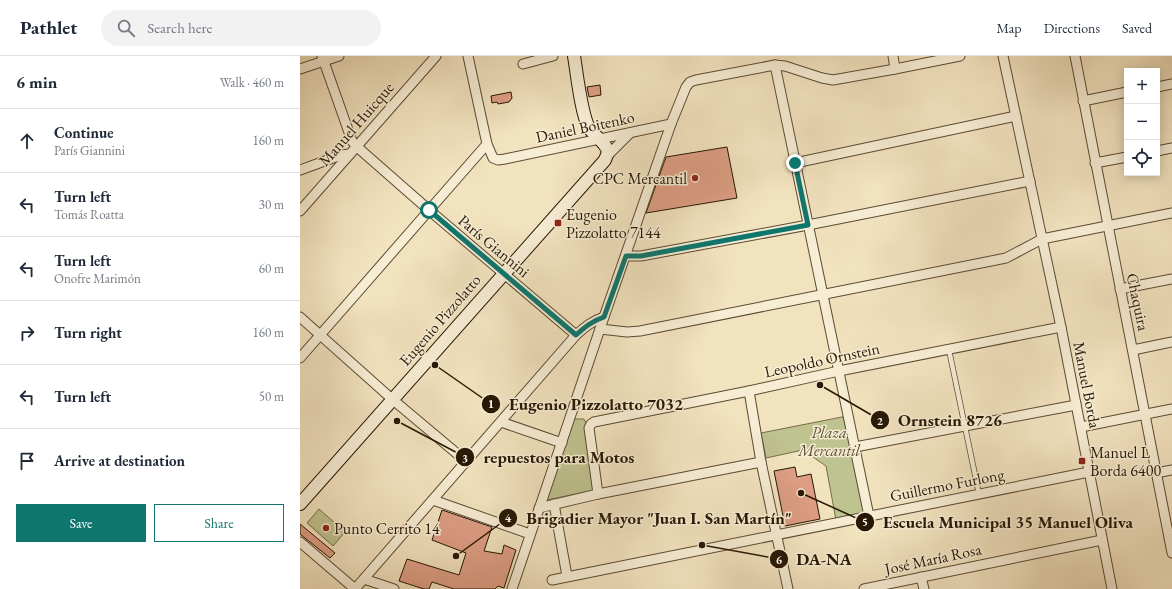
<!DOCTYPE html>
<meta charset="utf-8">
<style>
:root{--surface:#fff;--page:#f2f2f3;--text:#1f2937;--muted:#747a83;--line:#e0e1e3;--accent:#0f766e}
body{margin:0;font-family:"EB Garamond",serif;background:var(--page);color:var(--text)}
.controls{position:absolute;right:12px;top:12px;display:grid;overflow:hidden;border-radius:0px;box-shadow:0 2px 10px #0003}
.controls button{width:36px;height:36px;display:grid;place-items:center;padding:0;border:0;border-bottom:1px solid var(--line);background:var(--surface);color:var(--text);font:20px sans-serif}
.stop{position:absolute;width:12px;height:12px;margin:-9px;border:3px solid #0f766e;border-radius:50%;background:#fff}
.stop.end{background:#0f766e;border-color:#fff;box-shadow:0 1px 4px #0008}
.list{margin:0;padding:0;list-style:none}
h2{display:flex;justify-content:space-between;align-items:center;height:52px;margin:0;padding:0 16px;font-size:17px}
h2 small{font-size:13px;font-weight:400;color:var(--muted)}
.list li{display:grid;grid-template-columns:26px 1fr auto;gap:12px;align-items:center;box-sizing:border-box;height:64px;padding:0 16px;border-top:1px solid var(--line)}
.list b{display:block;font-size:15px;white-space:nowrap}
.list p{margin:0;font-size:13px;white-space:nowrap;color:var(--muted)}
.list em{font-size:13px;font-style:normal;color:var(--muted)}
.actions{display:flex;gap:8px;padding:12px 16px}
.actions a{flex:1;padding:9px 0;border:1px solid var(--accent);border-radius:0px;text-align:center;font-size:14px;color:var(--accent)}
.actions .main{background:var(--accent);color:#fff}
.icon{flex:none;width:22px;height:22px;fill:none;stroke:currentColor;stroke-width:2;stroke-linecap:round;stroke-linejoin:round}
.map{position:relative;flex:none;width:872px;height:533px;overflow:hidden}
header{display:flex;align-items:center;gap:24px;box-sizing:border-box;height:56px;padding:0 20px;background:var(--surface);border-bottom:1px solid var(--line)}
header strong{font-size:19px}
nav{display:flex;gap:22px;margin-inline-start:auto;font-size:14px}
.search{width:280px;height:36px;background:var(--page);display:flex;align-items:center;gap:10px;box-sizing:border-box;padding:0 14px;border-radius:22px;color:var(--muted);font-size:15px}
main{display:flex}
aside{flex:1;background:var(--surface)}
.map>svg:first-child{display:block}
</style>
<header>
<strong>Pathlet</strong>
<div class="search"><svg class="icon" aria-label="search" viewBox="0 0 24 24"><circle cx="10" cy="10" r="6"/><path d="M15 15l6 6"/></svg>Search here</div>
<nav><a>Map</a><a>Directions</a><a>Saved</a></nav>
</header>
<main>
<aside>
<h2>6 min<small>Walk · 460 m</small></h2>
<ul class="list">
<li><svg class="icon" aria-label="ahead" viewBox="0 0 24 24"><path d="M12 20V5M6 11l6-6 6 6"/></svg><div><b>Continue</b><p>París Giannini</p></div><em>160 m</em></li>
<li><svg class="icon" aria-label="left" viewBox="0 0 24 24"><path d="M17 20v-9H6M10 6l-5 5 5 5"/></svg><div><b>Turn left</b><p>Tomás Roatta</p></div><em>30 m</em></li>
<li><svg class="icon" aria-label="left" viewBox="0 0 24 24"><path d="M17 20v-9H6M10 6l-5 5 5 5"/></svg><div><b>Turn left</b><p>Onofre Marimón</p></div><em>60 m</em></li>
<li><svg class="icon" aria-label="right" viewBox="0 0 24 24"><path d="M7 20v-9h11M14 6l5 5-5 5"/></svg><div><b>Turn right</b></div><em>160 m</em></li>
<li><svg class="icon" aria-label="left" viewBox="0 0 24 24"><path d="M17 20v-9H6M10 6l-5 5 5 5"/></svg><div><b>Turn left</b></div><em>50 m</em></li>
<li><svg class="icon" aria-label="arrive" viewBox="0 0 24 24"><path d="M6 21V4h12l-3 4 3 4H6"/></svg><div><b>Arrive at destination</b></div></li>
</ul>
<div class="actions"><a class="main">Save</a><a>Share</a></div>
</aside>
<div class="map">
<svg width="872" height="533" viewBox="0 0 872 533">
<rect width="100%" height="100%" fill="#f2e3bf"/>
<filter id="stains"><feTurbulence type="fractalNoise" baseFrequency=".005" numOctaves="4"/><feColorMatrix values="0 0 0 0 .2 0 0 0 0 .09 0 0 0 0 .02 0 0 0 .5 -.17"/></filter>
<radialGradient id="worn" r=".72"><stop offset=".6" stop-color="#630" stop-opacity="0"/><stop offset="1" stop-color="#630" stop-opacity=".3"/></radialGradient>
<g fill="#bfc38f" stroke="#736d49">
<path d="M547 360 566 458 536 464 526 410 503 394 466 402 461 377Z"/>
<path d="M269 363H284L286 367 294 434 242 445Z"/>
<path d="M19 453 45 476 33 490 7 467Z"/>
</g>
<g fill="#dd9e84" stroke="#271703">
<path d="M300 29 301 39 289 41 287 31Z"/>
<path d="M211 36 212 42 209 46 198 48 197 46 192 47 191 40Z"/>
<path d="M427 91 437 142 346 157 366 101Z"/>
<path d="M495 411 497 421 511 418 520 463 485 470 474 415Z"/>
<path d="M142 454 192 471 184 495 202 498 204 489 216 494 204 532 198 530 195 533H154L132 526 129 533H124L99 525 107 503 159 519 166 497 132 484Z"/>
<path d="M0 468 35 497 30 502 0 478Z"/>
</g>
<g fill="none" stroke-linecap="round" stroke-linejoin="round">
<g stroke="#5a4a32" stroke-width="6">
<path id="lane" d="M649 294 679 438"/>
</g>
<g stroke="#5a4a32" stroke-width="11">
<g id="street">
<path d="M22 0 52 85 56 90 129 154 276 279"/>
<path d="M168 0 187 88 193 102 198 104 205 103 371 68"/>
<path d="M593 0 595 13"/>
<path d="M703 0 761 271 812 533"/>
<path d="M775 0 872 497"/>
<path d="M223 8 253 0"/>
<path d="M475 9 569 460"/>
<path d="M0 13 39 0"/>
<path d="M857 31 872 28"/>
<path d="M783 45 827 36"/>
<path d="M857 95 872 92"/>
<path d="M305 102 330 77"/>
<path d="M495 107 716 60"/>
<path d="M795 107 827 101"/>
<path d="M0 114 41 99 50 98"/>
<path d="M0 155 136 0"/>
<path d="M326 200H341L508 169 730 125"/>
<path d="M820 233 872 223"/>
<path d="M0 261 92 343 167 406"/>
<path d="M300 273 327 276 340 275 706 202 742 183 872 157"/>
<path d="M833 294 872 286"/>
<path d="M0 302 187 88"/>
<path d="M449 335 461 406 488 533"/>
<path d="M201 366 262 387"/>
<path d="M781 371 872 353"/>
<path d="M555 391 776 349"/>
<path d="M856 417 872 414"/>
<path d="M298 438 289 372 291 368 294 366 449 335 539 315 761 271"/>
<path d="M133 444 230 478"/>
<path d="M254 448 267 520"/>
<path d="M239 452 298 438 461 406"/>
<path d="M0 486 55 533"/>
<path d="M621 521 624 533"/>
<path d="M64 523 94 533"/>
<path d="M252 524 789 416"/>
<path d="M55 533 276 279C285 271 292 265 304 261"/>
<path d="M212 533 304 261 371 68 386 31 390 26 396 24 475 9 485 10 522 22 533 24 595 13 660 0"/>
<path d="M564 533 802 484"/>
</g>
</g>
<g stroke="#271703" stroke-width="14">
<path id="secondary" d="M0 448 305 104 308 96C306 86 295 81 289 72 281 57 277 18 274 0"/>
</g>
<use href="#lane" stroke="#f7edd5" stroke-width="4.5"/>
<use href="#street" stroke="#f7edd5" stroke-width="9"/>
<use href="#secondary" stroke="#f7edd5" stroke-width="12"/>
</g>
<g fill="none" stroke-linecap="round" stroke-linejoin="round">
<path stroke="#0f766e" stroke-width="5" d="M129 154 276 279C285 271 292 265 304 261L326 200H341L508 169 495 107"/>
</g>
<g fill="#8f2418" stroke="#f7edd5" stroke-width="1.5">
<circle cx="395" cy="122" r="4"/>
<rect x="254" y="163" width="8" height="8" rx="2"/>
<rect x="778" y="401" width="8" height="8" rx="2"/>
<circle cx="26" cy="472" r="4"/>
</g>
<g text-anchor="middle" dominant-baseline="central" stroke-width="3" stroke-linejoin="round" paint-order="stroke">
<g font-size="16" fill="#271703" stroke="#f7edd5">
<text transform="translate(56 68) rotate(-49)">Manuel Huicque</text>
<text transform="translate(285 71) rotate(-12)">Daniel Boitenko</text>
<text transform="translate(194 190) rotate(40)">París Giannini</text>
<text transform="translate(838 246) rotate(78)">Chaquira</text>
<text transform="translate(140 264) rotate(-49)">Eugenio Pizzolatto</text>
<text transform="translate(522 304) rotate(-12)">Leopoldo Ornstein</text>
<text transform="translate(787 329) rotate(79)">Manuel Borda</text>
<text transform="translate(647 429) rotate(-11)">Guillermo Furlong</text>
<text transform="translate(633 503) rotate(-12)">José María Rosa</text>
</g>
<g font-size="16" fill="#271703" stroke="#f7edd5" text-anchor="start">
<text x="387" y="122" text-anchor="end">CPC Mercantil</text>
<text x="266" y="158">Eugenio<tspan x="266" dy="18">Pizzolatto 7144</tspan></text>
<text x="790" y="396">Manuel L<tspan x="790" dy="18">Borda 6400</tspan></text>
<text x="34" y="472">Punto Cerrito 14</text>
</g>
<g font-size="16" font-style="italic" fill="#5c5334" stroke="#f7edd5">
<text x="529" y="376">Plaza<tspan x="529" dy="18">Mercantil</tspan></text>
</g>
</g>
<path fill="none" stroke="#271703" stroke-width="1.5" d="M135 309L191 348M520 329L580 364M97 365L165 401M156 500L208 462M501 437L565 466M402 489L479 503"/>
<g fill="#271703" stroke="#f7edd5" stroke-width="1.5">
<circle cx="135" cy="309" r="4"/>
<circle cx="520" cy="329" r="4"/>
<circle cx="97" cy="365" r="4"/>
<circle cx="156" cy="500" r="4"/>
<circle cx="501" cy="437" r="4"/>
<circle cx="402" cy="489" r="4"/>
<circle cx="191" cy="348" r="10"/>
<circle cx="580" cy="364" r="10"/>
<circle cx="165" cy="401" r="10"/>
<circle cx="208" cy="462" r="10"/>
<circle cx="565" cy="466" r="10"/>
<circle cx="479" cy="503" r="10"/>
</g>
<g font-size="12" text-anchor="middle" font-weight="bold" fill="#fff">
<text x="191" y="352">1</text>
<text x="580" y="369">2</text>
<text x="165" y="406">3</text>
<text x="208" y="466">4</text>
<text x="565" y="470">5</text>
<text x="479" y="508">6</text>
</g>
<g font-size="17" text-anchor="middle" font-weight="bold" fill="#271703" stroke="#f7edd5" stroke-width="3" stroke-linejoin="round" paint-order="stroke">
<text x="296" y="354">Eugenio Pizzolatto 7032</text>
<text x="650" y="370">Ornstein 8726</text>
<text x="259" y="407">repuestos para Motos</text>
<text x="359" y="468">Brigadier Mayor "Juan I. San Martín"</text>
<text x="708" y="472">Escuela Municipal 35 Manuel Oliva</text>
<text x="524" y="509">DA-NA</text>
</g>
<rect width="100%" height="100%" filter="url(#stains)"/>
<rect width="100%" height="100%" fill="url(#worn)"/>
</svg>
<div class="controls">
<button>+</button>
<button>−</button>
<button><svg class="icon" aria-label="locate" viewBox="0 0 24 24"><circle cx="12" cy="12" r="6"/><path d="M12 2v4M12 18v4M2 12h4M18 12h4"/></svg></button>
</div>
<div class="stop" style="left:129px;top:154px"></div>
<div class="stop end" style="left:495px;top:107px"></div>
</div>
</main>
